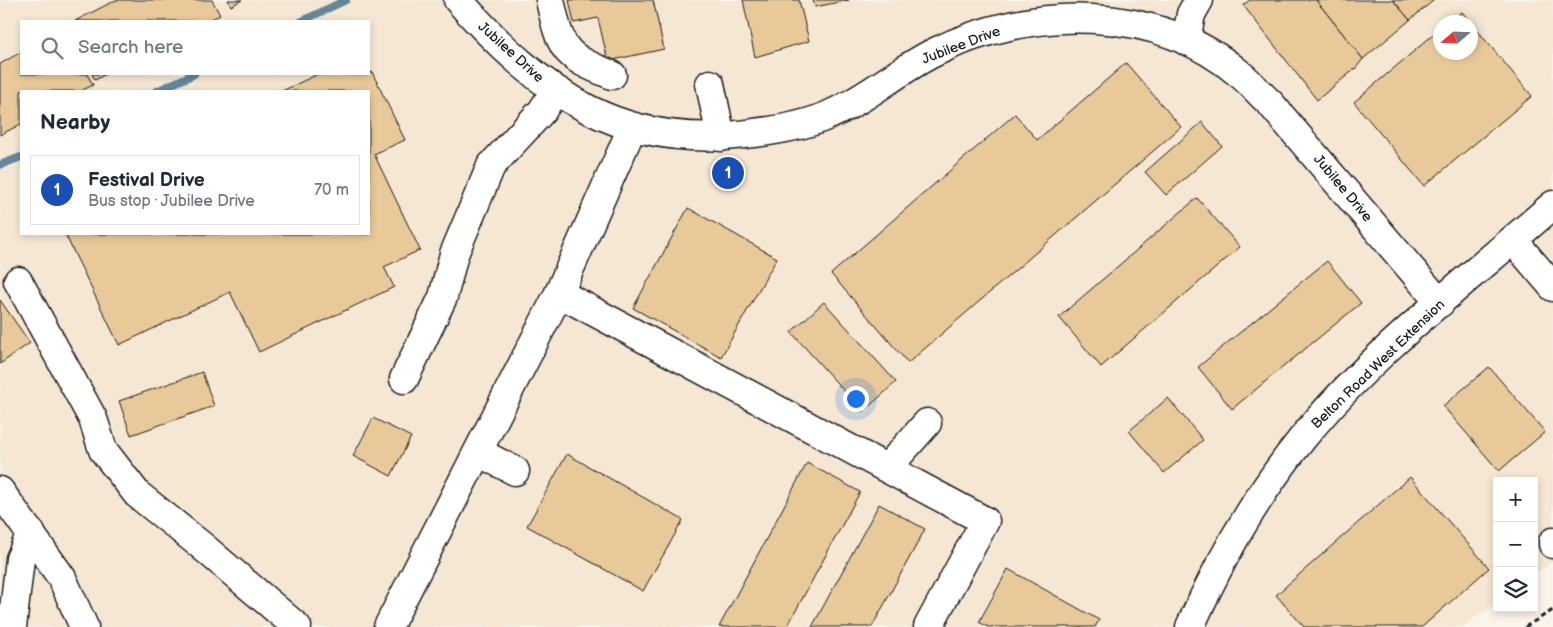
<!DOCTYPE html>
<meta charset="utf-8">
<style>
:root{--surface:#fff;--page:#f2f2f3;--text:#1f2937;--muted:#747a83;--line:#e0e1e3;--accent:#d1495b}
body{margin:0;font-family:"Balsamiq Sans",sans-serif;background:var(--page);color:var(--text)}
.controls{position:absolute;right:15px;bottom:15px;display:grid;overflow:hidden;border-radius:0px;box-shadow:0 2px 8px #0003}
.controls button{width:45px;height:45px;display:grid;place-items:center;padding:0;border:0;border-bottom:1px solid var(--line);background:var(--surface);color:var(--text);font:25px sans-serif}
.compass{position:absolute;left:1433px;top:15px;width:45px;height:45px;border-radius:50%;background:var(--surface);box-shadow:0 2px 8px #0003;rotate:251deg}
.you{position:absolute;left:855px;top:398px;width:18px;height:18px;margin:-12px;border:4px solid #fff;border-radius:50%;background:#1a73e8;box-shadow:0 0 0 8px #1a73e833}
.badge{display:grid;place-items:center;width:32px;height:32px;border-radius:50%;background:var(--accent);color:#fff;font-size:16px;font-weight:700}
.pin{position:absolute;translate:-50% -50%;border:2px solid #fff;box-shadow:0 1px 5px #0006}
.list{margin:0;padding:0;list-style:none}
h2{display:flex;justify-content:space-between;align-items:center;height:65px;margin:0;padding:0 20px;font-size:21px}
h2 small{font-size:16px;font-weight:400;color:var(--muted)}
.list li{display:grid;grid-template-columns:32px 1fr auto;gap:15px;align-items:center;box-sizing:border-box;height:70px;margin:0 10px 10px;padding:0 10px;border:1px solid var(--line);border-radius:0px}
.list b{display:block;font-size:19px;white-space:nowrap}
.list p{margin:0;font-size:16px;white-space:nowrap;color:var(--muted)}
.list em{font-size:16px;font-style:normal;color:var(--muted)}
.icon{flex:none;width:28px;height:28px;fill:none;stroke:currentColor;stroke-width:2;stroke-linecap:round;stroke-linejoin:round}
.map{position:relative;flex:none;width:1553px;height:627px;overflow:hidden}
.search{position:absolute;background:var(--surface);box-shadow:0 2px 8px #0003;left:20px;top:20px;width:350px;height:55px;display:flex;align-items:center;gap:12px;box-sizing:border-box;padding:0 18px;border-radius:0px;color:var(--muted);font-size:19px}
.panel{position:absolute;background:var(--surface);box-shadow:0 2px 8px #0003;left:20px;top:90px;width:350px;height:145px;border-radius:0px}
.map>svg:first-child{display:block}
</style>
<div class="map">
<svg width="1553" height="627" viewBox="0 0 1553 627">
<rect width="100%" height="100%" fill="#faf4eb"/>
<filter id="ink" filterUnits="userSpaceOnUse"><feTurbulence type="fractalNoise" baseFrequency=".02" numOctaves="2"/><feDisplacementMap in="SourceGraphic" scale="10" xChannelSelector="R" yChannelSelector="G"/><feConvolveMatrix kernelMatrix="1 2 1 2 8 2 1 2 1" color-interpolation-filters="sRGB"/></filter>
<g filter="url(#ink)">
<path fill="#f5e7d3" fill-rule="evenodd" d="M0 0H1553V561L1534 575V481H1497V602L1462 627H0ZM21 21H369V74H21ZM1440 22H1470V52H1440ZM21 91H369V234H21Z"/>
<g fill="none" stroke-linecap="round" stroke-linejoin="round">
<g stroke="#62879c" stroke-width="8">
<path d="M302 21 346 0"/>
<path d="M157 91 194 74"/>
<path d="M0 165 21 157"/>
</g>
</g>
<g fill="#e8c99a" stroke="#1c1c1c">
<path d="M116 0H212L220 15 207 21H75Z"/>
<path d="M228 0H242L231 6Z"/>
<path d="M569 0H653L664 49 608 61 598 18 574 23Z"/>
<path d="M743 0H799L809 41 755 57Z"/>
<path d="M813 0H849L815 7Z"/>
<path d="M1250 0H1316L1363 59 1356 68 1317 100 1243 5Z"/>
<path d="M1316 0H1393L1410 20 1363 59Z"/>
<path d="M1393 0H1434L1410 20Z"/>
<path d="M1462 12 1532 96 1424 186 1354 102 1440 29V52H1470V22H1449Z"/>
<path d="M21 52V74H87L93 85 81 91H21V124L0 135V64Z"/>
<path d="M1126 63 1181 127 908 363 831 274 1015 114 1037 140Z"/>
<path d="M372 72 405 140 374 154 420 250 384 267 394 287 259 352 230 292 119 345 65 234H369V91H282L318 74 366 75Z"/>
<path d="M92 74H106L95 80Z"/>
<path d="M1202 122 1222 146 1166 195 1145 172Z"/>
<path d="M1197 198 1240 247 1101 367 1059 317Z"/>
<path d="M688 208 777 258 721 357 633 308Z"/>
<path d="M1327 261 1361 303 1232 409 1198 367Z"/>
<path d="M0 300 30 343 0 364Z"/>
<path d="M824 302 896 382 863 412 791 332Z"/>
<path d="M1489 367 1545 432 1499 471 1443 406Z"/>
<path d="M202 372 214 406 131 435 119 401Z"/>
<path d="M1168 398 1203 440 1164 473 1129 431Z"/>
<path d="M373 418 411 437 391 476 353 456Z"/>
<path d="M567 454 683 520 643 591 527 526Z"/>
<path d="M807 463 860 492 787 627H719Z"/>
<path d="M1410 477 1489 568 1422 627H1304L1276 595Z"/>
<path d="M879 504 925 529 872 627H812Z"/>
<path d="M1008 569 1099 620 1095 627H988L979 622Z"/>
</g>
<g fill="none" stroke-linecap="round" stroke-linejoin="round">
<g stroke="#1c1c1c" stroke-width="31">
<g id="minor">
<path d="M458 0C542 94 621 152 754 133 779 130 807 125 829 115 867 99 898 70 935 52 1030 5 1157 3 1241 75 1251 83 1260 94 1270 103L1440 303"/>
<path d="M550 0C561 50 563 56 612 75"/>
<path d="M1186 41 1191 14 1199 0"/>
<path d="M710 84 721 137"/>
<path d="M1513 240 1553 287"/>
<path d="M18 281 93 419 103 450 137 494 202 546 297 627"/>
<path d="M559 293 985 521 928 627"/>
<path d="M404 379 443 297 454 254 491 166 542 111 555 91"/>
<path d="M478 452 515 471"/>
<path d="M888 467 927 423"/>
<path d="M0 491 62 578 84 627"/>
<path d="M1553 544V542"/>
<path d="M12 627 20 559 31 533"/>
<path d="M388 627 559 293 632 128"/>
<path d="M1190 627C1220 559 1255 497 1302 439 1372 352 1469 279 1553 205"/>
</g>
</g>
<path stroke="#1c1c1c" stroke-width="3" stroke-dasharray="5 4" stroke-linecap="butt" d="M1525 627 1553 610"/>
<use href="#minor" stroke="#fff" stroke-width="28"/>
</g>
</g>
<g text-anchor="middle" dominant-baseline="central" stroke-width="5" stroke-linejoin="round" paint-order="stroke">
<g font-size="14" fill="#1c1c1c" stroke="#fff">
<text transform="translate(961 45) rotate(-21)">Jubilee Drive</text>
<text transform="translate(511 52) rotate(42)">Jubilee Drive</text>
<text transform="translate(1343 188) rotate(50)">Jubilee Drive</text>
<text transform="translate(1378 364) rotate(-44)">Belton Road West Extension</text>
</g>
</g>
</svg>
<div class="controls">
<button>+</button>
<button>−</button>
<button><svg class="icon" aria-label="layers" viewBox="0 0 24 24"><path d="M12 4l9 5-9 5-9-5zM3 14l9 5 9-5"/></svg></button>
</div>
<svg class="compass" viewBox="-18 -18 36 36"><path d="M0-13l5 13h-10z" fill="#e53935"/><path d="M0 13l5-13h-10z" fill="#747a83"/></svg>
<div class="you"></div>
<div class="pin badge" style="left:728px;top:173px;background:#1a4fb4">1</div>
<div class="search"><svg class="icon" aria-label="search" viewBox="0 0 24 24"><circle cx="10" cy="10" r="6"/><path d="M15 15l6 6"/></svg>Search here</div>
<section class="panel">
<h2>Nearby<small></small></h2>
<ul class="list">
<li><span class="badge" style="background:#1a4fb4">1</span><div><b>Festival Drive</b><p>Bus stop · Jubilee Drive</p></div><em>70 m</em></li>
</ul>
</section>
</div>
